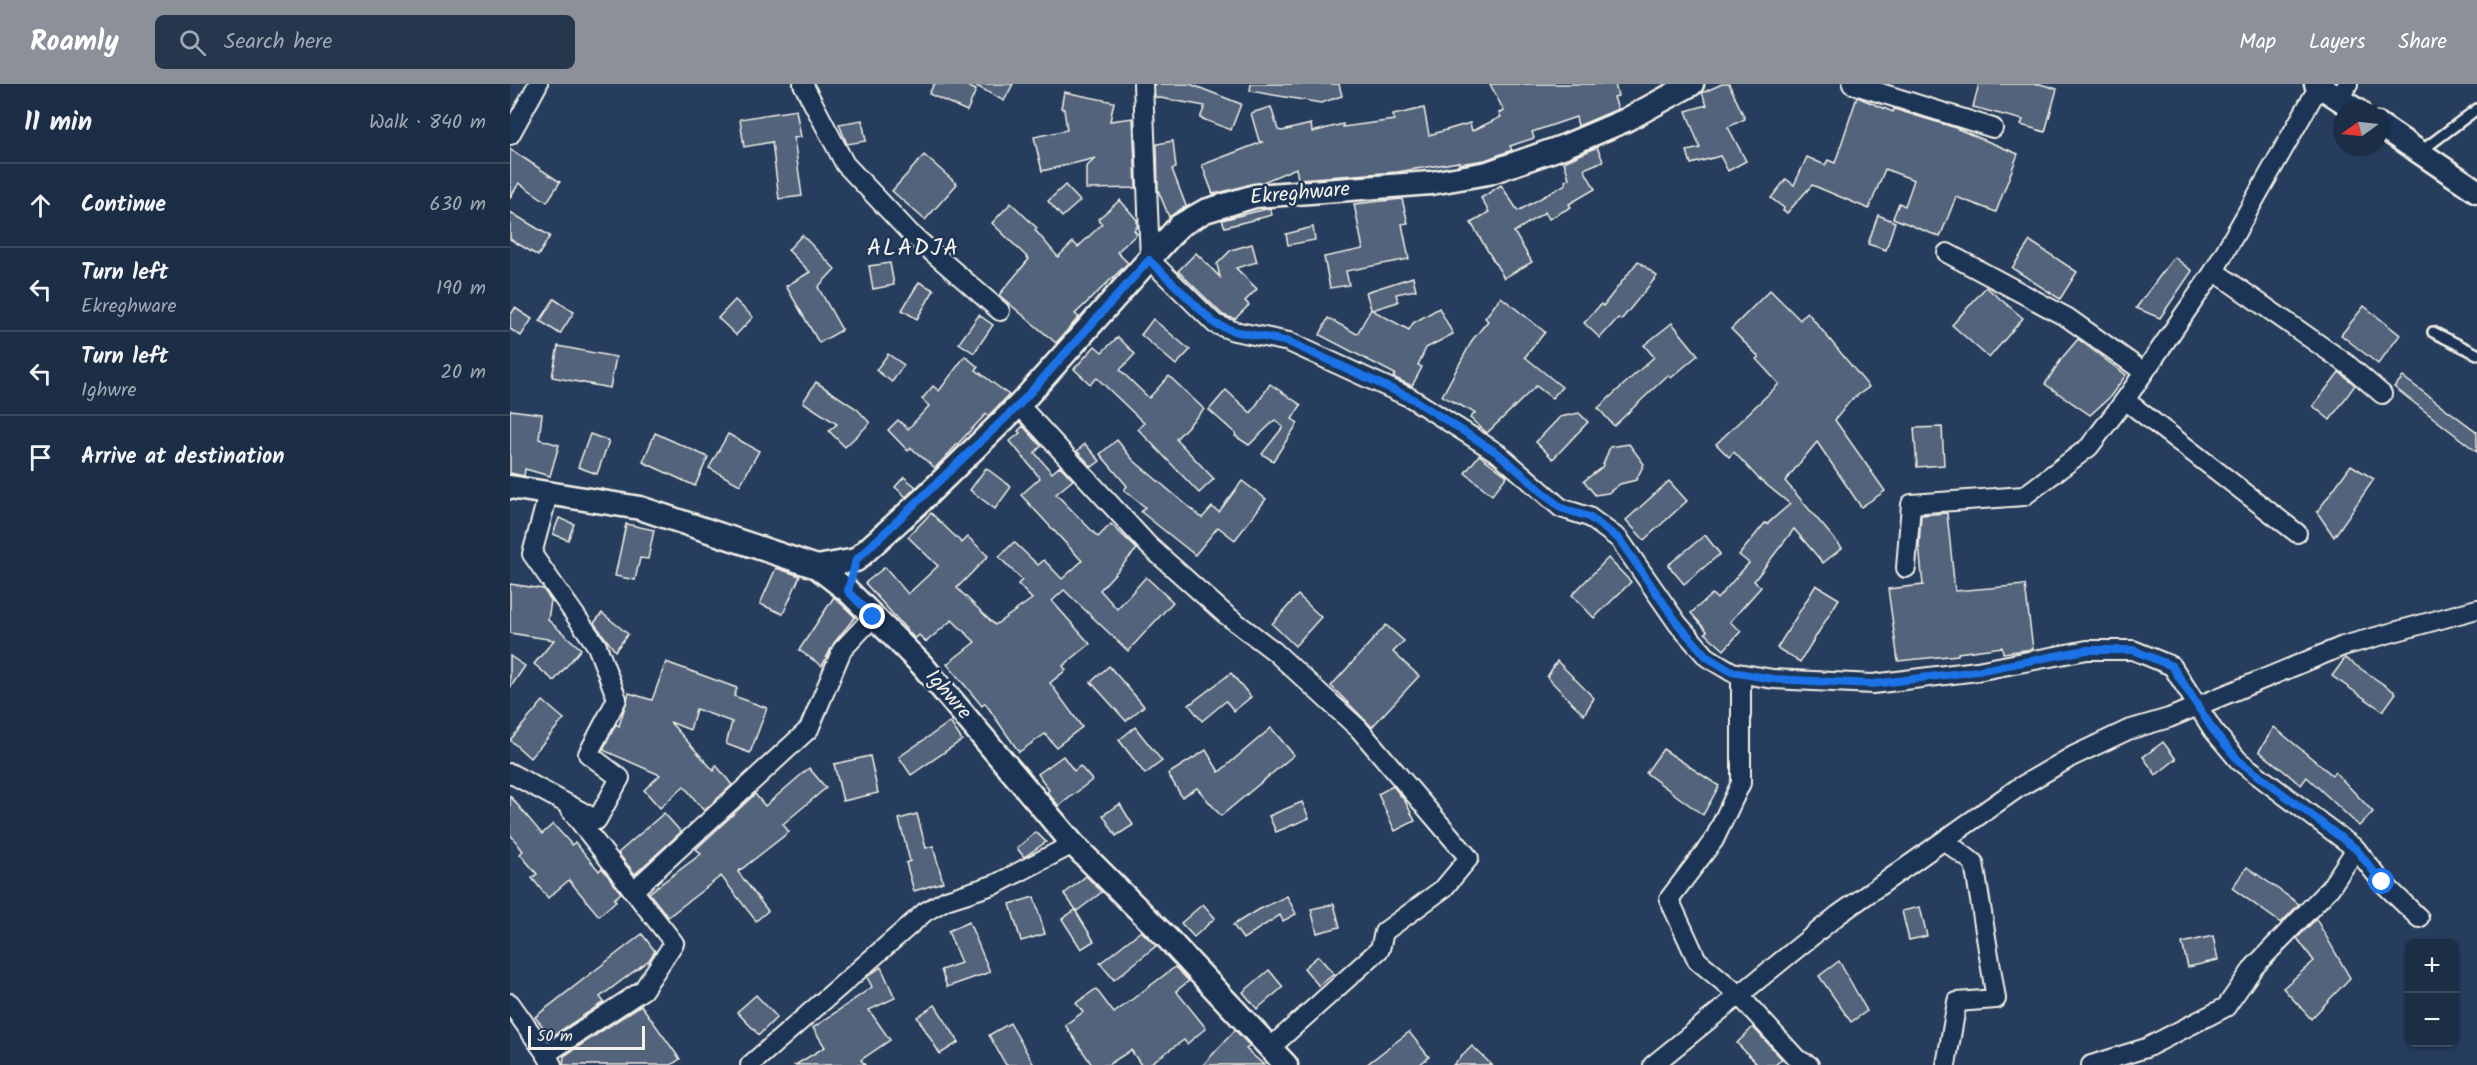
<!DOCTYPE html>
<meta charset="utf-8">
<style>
:root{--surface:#1c2e46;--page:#25364d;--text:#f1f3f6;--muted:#a0a8b3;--line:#3a4a5f;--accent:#8c9099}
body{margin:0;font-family:Kalam,sans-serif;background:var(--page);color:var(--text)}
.controls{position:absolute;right:18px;bottom:18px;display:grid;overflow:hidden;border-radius:9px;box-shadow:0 2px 4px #0004}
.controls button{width:54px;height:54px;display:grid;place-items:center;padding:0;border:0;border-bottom:2px solid var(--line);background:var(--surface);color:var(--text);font:30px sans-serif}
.compass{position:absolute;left:1823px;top:18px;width:54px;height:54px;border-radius:50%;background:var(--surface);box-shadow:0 2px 4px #0004;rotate:255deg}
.scale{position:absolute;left:18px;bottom:15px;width:117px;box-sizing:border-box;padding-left:6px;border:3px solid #f4f1e8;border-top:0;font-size:16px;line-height:21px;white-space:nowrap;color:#f4f1e8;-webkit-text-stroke:4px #1d3557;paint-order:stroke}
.stop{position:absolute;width:18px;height:18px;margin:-14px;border:4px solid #1a73e8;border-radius:50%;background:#fff}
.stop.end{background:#1a73e8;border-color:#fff;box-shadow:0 2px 6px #0008}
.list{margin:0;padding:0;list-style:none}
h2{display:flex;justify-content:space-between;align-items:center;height:78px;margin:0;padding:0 24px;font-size:26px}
h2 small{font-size:20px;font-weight:400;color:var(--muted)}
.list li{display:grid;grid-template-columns:39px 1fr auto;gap:18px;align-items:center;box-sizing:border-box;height:84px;padding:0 24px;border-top:2px solid var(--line)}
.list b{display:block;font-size:22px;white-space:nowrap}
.list p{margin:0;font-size:20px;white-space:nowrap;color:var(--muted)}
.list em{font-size:20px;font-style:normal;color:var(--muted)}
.icon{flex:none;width:33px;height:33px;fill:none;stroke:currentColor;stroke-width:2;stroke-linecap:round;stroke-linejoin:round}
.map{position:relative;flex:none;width:1967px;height:981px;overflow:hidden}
header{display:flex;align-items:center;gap:36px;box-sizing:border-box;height:84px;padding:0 30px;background:var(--accent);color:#fff}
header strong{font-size:28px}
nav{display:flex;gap:33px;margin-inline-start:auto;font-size:21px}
.search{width:420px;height:54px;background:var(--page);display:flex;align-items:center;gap:15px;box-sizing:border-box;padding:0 21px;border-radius:9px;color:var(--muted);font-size:22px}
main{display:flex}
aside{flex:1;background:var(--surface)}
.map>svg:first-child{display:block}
</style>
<header>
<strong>Roamly</strong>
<div class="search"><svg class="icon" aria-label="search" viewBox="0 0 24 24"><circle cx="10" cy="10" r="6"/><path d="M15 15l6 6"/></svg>Search here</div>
<nav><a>Map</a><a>Layers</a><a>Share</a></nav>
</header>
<main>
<aside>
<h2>11 min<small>Walk · 840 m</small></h2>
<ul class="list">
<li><svg class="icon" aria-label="ahead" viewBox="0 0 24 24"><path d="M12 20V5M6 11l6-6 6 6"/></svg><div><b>Continue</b></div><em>630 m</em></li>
<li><svg class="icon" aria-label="left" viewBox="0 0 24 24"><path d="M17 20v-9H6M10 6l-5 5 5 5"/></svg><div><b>Turn left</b><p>Ekreghware</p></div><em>190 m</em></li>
<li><svg class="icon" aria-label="left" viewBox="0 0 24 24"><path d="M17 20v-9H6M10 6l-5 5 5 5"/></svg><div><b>Turn left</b><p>Ighwre</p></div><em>20 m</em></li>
<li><svg class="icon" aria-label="arrive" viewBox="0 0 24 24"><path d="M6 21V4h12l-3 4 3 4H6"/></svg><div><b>Arrive at destination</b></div></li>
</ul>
</aside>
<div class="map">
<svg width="1967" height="981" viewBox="0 0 1967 981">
<rect width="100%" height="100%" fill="#263d5d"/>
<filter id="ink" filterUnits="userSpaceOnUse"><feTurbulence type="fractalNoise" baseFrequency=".0167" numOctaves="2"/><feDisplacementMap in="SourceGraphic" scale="12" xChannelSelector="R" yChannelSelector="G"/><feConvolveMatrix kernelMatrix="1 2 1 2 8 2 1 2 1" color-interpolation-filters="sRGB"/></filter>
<g filter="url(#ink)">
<g fill="#52647b" stroke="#f4f1e8" stroke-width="1.5">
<path d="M424 0H453L466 6 457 27 419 10Z"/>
<path d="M463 0H503L494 17Z"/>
<path d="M644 0H680L731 20 721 46 690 34 695 22 645 13Z"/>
<path d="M741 0H829L832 12 811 19 740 7Z"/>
<path d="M980 0H1105L1108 12 1104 13 1108 25 1068 42 1066 33 1022 48 1024 54 1000 62 1002 66 975 76 949 80V78L887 88 788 95 786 84 753 98 703 110 692 81 752 58 749 57 741 29 761 23 768 46 772 47 801 40 802 48 833 40V43L884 36 883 31 914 24 919 51 960 39 962 47 991 33 989 29 994 27Z"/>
<path d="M1212 0H1219L1235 35 1218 43 1236 77 1218 87 1210 72 1181 80 1177 67 1190 64 1176 27 1197 21 1192 9Z"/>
<path d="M1469 0H1530L1547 5 1535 48 1511 41 1513 36 1463 23Z"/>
<path d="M554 8 604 18 600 37 623 34 626 104 576 105V83L586 74 532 87 524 53 557 46 554 25 551 24Z"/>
<path d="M1347 13 1383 28 1384 25 1443 43 1508 70 1486 128 1446 113 1430 153 1383 134 1389 119 1395 122 1404 96 1375 85 1359 125 1302 101 1277 129 1273 127 1274 124 1261 114 1276 95 1284 101 1297 73 1315 81 1318 76 1325 79Z"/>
<path d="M286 26 291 53 284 54 292 112 269 115 262 58 234 63 230 35Z"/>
<path d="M352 36 356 57 337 60 329 40Z"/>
<path d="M663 57 666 84 662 85 676 122 659 133 648 106 647 60Z"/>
<path d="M1087 63 1093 77 1074 85 1085 105 1059 120 1061 123 1039 135 1035 128 1004 148 1022 178 994 194 961 139 979 128 971 114 991 101 1008 127 1056 100 1055 97 1059 94 1054 78Z"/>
<path d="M0 65 50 98 37 118 9 99 0 114Z"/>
<path d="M414 71 447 100 415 136 382 107Z"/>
<path d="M555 101 570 117 552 133 538 117Z"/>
<path d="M892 115 898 139 892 140 899 175 836 187 839 201 820 204 814 173 853 165 844 120Z"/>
<path d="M610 116 627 136V143L624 146 627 150 607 168 618 179 565 230 569 233 546 259 489 211 519 175 482 139 501 119 527 144 525 146 548 173 563 158 568 163 592 140 588 135Z"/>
<path d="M760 124 762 131 715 143 712 136Z"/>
<path d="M0 128 40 152 28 172 0 155Z"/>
<path d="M1368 131 1385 138 1376 166 1358 160Z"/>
<path d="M803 143 805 156 778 161 776 150Z"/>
<path d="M292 151 325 185 308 203 332 246 309 259 276 202 300 188 278 166Z"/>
<path d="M1520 157 1567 188 1550 215 1502 184Z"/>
<path d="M742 160 747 178 726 184 747 205 735 217 739 221 725 235 713 231 668 187 686 169 710 193 707 180 721 166Z"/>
<path d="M1664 173 1682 187 1650 234 1626 224Z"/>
<path d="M1128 177 1147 192 1111 236 1108 234 1090 254 1074 239 1091 220 1093 222Z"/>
<path d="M380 179 384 201 363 205 359 182Z"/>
<path d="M903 193 906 206 886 210 888 218 862 226 899 246 903 239 929 224 943 250 916 264 908 281 912 283 902 302 883 293 885 290 810 251 818 234 847 250 861 225 856 208Z"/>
<path d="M409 198 424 206 407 235 392 226Z"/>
<path d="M1476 203 1513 234 1479 274 1442 241Z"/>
<path d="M1260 206 1290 236 1297 228 1359 303 1340 317 1325 336 1375 407 1351 423 1307 358 1275 397 1332 464 1313 479 1284 445 1244 497 1251 503 1220 538 1231 547 1214 566 1195 549 1197 547 1181 529 1202 510 1207 515 1239 479 1229 471 1255 439 1257 440 1280 420 1248 394 1224 368 1219 373 1206 360 1269 300 1246 275 1249 273 1221 245Z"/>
<path d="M991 213 1035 248 1015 273 1052 303 1042 314 1026 302 977 349 960 334 965 329 932 312 963 255 978 237 975 234Z"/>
<path d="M44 215 64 228 50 250 30 237Z"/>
<path d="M225 216 243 233 226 251 208 234Z"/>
<path d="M1854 222 1890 251 1868 280 1831 251Z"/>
<path d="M5 224 22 235 11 252 0 245V232Z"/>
<path d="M469 231 483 241 464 269 449 259Z"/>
<path d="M643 235 680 266 666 281 631 251Z"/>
<path d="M1162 239 1188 271 1161 294 1158 291 1104 342 1088 324 1144 273 1134 261Z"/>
<path d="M608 253 625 270 610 286 639 314 659 292 694 325 666 355 704 395 689 409 628 345 634 339 587 294 580 300 564 285 585 262 592 268Z"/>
<path d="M1568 255 1616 291 1599 314 1580 331 1535 300 1552 274Z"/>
<path d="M48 262 106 273 100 304 42 293Z"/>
<path d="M378 270 394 281 382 298 366 286Z"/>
<path d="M455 272 468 283 466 286 499 311 478 332 476 330 425 384 401 364 398 367 378 346 388 336 398 345 419 322 412 315 423 302 429 307Z"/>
<path d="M1829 288 1845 301 1820 336 1803 322Z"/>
<path d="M1893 293 1967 348V368L1884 303Z"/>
<path d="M306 298 347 325 360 339 335 363 319 347 327 340 293 318Z"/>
<path d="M760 300 791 321 782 335 788 339 763 377 752 370 773 343 765 336 739 361 725 352 726 350 699 326 716 306 741 329Z"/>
<path d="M0 326 32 330 29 355 49 361 40 392 15 385 14 392 0 389Z"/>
<path d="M1069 329 1078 338 1043 375 1026 358 1050 333Z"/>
<path d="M513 342 531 362 525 369 542 389 550 382 563 396 546 410 588 453 601 440 627 465 590 506 607 525 636 493 663 518 618 567 554 506 542 517 580 560 553 582 556 586 540 599 572 643 546 663 535 650 509 668 475 619 472 622 437 580 465 558 442 536 416 558 409 551 405 555 355 499 375 483 398 510 428 482 398 453 421 429 452 459 458 453 478 472 447 504 485 541 522 515 508 500 512 496 489 473 504 458 528 481 534 476 552 495 572 477 511 411 530 394 500 357 510 349 508 347Z"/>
<path d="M1432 343 1434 381 1407 383 1404 344Z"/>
<path d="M145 349 198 373 185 402 133 378Z"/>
<path d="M80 350 99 357 87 390 68 383Z"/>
<path d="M218 350 249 367 230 401 199 384Z"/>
<path d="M607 356 623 376 692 434 702 423 709 428 732 397 756 415 725 456 708 443 685 471 631 428 635 423 614 406 617 402 590 370Z"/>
<path d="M575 360 590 377 582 383 567 367Z"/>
<path d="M1119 360 1134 380 1126 396 1110 400 1098 409 1085 411 1074 397 1092 383 1100 363Z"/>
<path d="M969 371 997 392 982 411 955 389Z"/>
<path d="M1841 381 1864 395 1824 453 1807 428Z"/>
<path d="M476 384 501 403 485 425 460 406Z"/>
<path d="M394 393 406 403 396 413 385 403Z"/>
<path d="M1159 397 1177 417 1134 456 1116 436Z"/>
<path d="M1437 429 1445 507 1515 501 1523 565 1493 569 1492 563 1448 569V571L1388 577 1378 505 1413 501 1409 462 1411 431Z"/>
<path d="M49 434 64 440 58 456 43 450Z"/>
<path d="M116 440 144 446 138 475 130 474 125 496 105 492Z"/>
<path d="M1195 451 1210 470 1174 500 1158 481Z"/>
<path d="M1098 474 1121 498 1084 534 1062 511Z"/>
<path d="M266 484 290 492 273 530 250 520Z"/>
<path d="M0 500 33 505 41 516 38 536 71 565 44 597 24 580 44 556 0 549Z"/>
<path d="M1306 501 1329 515 1290 578 1267 564Z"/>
<path d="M788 511 811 533 785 562 762 540Z"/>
<path d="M324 513 345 533 324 559 312 582 289 566Z"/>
<path d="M92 529 118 550 105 567 84 539Z"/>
<path d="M876 541 894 557 883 568 909 592 862 643 821 602Z"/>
<path d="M0 572 15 582 0 604Z"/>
<path d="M1835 574 1886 609 1873 627 1822 592Z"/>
<path d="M1047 577 1084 614 1074 631 1037 593Z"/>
<path d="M156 578 227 604 224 612 257 624 240 669 216 660 222 638 186 625 180 646 160 638 204 687 206 681 222 701 194 727 174 702 150 724 134 706 150 691 93 666 106 640 109 642 119 609 142 616Z"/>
<path d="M599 582 634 622 616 637 581 598Z"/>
<path d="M721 589 741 613 724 627 716 617 692 637 679 621Z"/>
<path d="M33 617 54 635 20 674 0 656Z"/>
<path d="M440 638 452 656 401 691 389 673Z"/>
<path d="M625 643 652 677 635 690 609 656Z"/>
<path d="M1764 643 1822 691 1825 688 1863 728 1849 742 1797 693 1791 701 1749 667Z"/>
<path d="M761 644 784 671 711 732 687 704 672 713 658 690 696 666 709 688Z"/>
<path d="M1653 658 1666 675 1646 691 1633 673Z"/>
<path d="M1153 665 1209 702 1193 731 1136 689Z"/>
<path d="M360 672 368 709 333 717 324 680Z"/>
<path d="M553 672 564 687 570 682 582 696 549 722 537 708 539 706 528 690Z"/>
<path d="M299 684 316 704 273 740 279 748 228 788 258 827 246 837 211 792 158 833 139 809 191 770 186 765 245 710 255 722Z"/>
<path d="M883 702 895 717 905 737 885 747 868 710Z"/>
<path d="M0 712 32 750 43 740 62 761 65 758 89 787 92 784 111 809 104 815 106 817 89 832 59 796 38 814 22 794 27 790 10 770 13 767 0 750Z"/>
<path d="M792 718 799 734 766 748 759 732Z"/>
<path d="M610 720 623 741 606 752 593 731Z"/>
<path d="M154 729 171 748 125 790 108 769Z"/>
<path d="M407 730 416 764 423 762 433 798 404 807 396 779 400 777 389 735Z"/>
<path d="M526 748 536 758 514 773 507 764Z"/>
<path d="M1737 783 1789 820 1771 839 1722 804Z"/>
<path d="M576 792 592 808 567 827 554 810Z"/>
<path d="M777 812 786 830 773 837 770 831 733 855 723 841 744 828Z"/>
<path d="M524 813 535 850 511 857 500 820Z"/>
<path d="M693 820 705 834 684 853 671 839Z"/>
<path d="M824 820 830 843 807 849 801 825Z"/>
<path d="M1410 823 1417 852 1399 856 1392 827Z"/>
<path d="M565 826 584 857 571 865 552 835Z"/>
<path d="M1806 835 1840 894 1801 935 1773 904 1804 877 1787 854Z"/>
<path d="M459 838 480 888 437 903 431 886 451 879 438 847Z"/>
<path d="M631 847 646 862 604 896 590 879Z"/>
<path d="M132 850 145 867 139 876 90 913 94 918 41 953 25 933Z"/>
<path d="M1703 852 1708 876 1678 883 1672 859Z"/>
<path d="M808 872 824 890 809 902 794 884Z"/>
<path d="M1329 877 1357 927 1341 938 1309 892Z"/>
<path d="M371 883 385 914 359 926 380 956 351 976 355 981H285L315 963 303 944 362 903 357 893Z"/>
<path d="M665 883 679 897 666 907 696 944 677 960 674 956 638 981H631L621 966 598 981H582L555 941 573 928 566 919 586 905 604 929Z"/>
<path d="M759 886 773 903 747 925 733 908Z"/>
<path d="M246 911 267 933 249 951 227 928Z"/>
<path d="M131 921 170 975 161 981H53L54 972Z"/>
<path d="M425 921 449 958 430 970 407 933Z"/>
<path d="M500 939 524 981H496L479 951Z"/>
<path d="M1243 943 1272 975 1265 981H1248L1227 959Z"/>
<path d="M725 946 740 962 736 965 754 981H693Z"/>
<path d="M899 948 919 973 909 981H856Z"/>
<path d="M962 962 982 981H943Z"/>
</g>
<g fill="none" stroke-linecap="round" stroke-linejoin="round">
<g stroke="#f4f1e8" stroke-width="14">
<g id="service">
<path d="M1910 68 1967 25"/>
<path d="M1923 248 1967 270"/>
</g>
</g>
<g stroke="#f4f1e8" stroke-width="22">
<g id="minor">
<path d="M293 0 335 80 400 149 490 227"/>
<path d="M633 0 640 176 705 240 724 247 779 258 901 314 989 370 1051 424 1079 433 1109 455 1168 540 1197 573 1222 588 1263 595 1363 600 1467 587 1577 566H1623L1662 582 1703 646 1729 677 1846 765 1872 798 1909 834"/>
<path d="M1342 0 1483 44"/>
<path d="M1829 14 1838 0"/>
<path d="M0 51 28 0"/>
<path d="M1437 169 1558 234 1634 288"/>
<path d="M1704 187 1837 280 1872 310"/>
<path d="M1615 316 1787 449"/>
<path d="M509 321 639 462 715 530 764 567 849 645 959 774 934 804 874 848 870 865 760 964"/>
<path d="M1396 484 1401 420 1514 412 1579 363 1615 316 1704 187 1809 2"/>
<path d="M1231 590V699L1204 756 1159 815 1187 876 1228 910 1287 975 1299 981"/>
<path d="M0 689 87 736 110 694 78 670 107 615 87 562 22 470 39 407"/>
<path d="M1435 757 1464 779 1486 915 1447 918 1436 981"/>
<path d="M123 807 299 645 332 566 363 533"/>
<path d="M0 919 36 970"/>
<path d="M42 981 36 970 133 906 164 859 59 724"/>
<path d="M240 981 415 828 436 816 486 800 563 760"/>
<path d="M1143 981 1328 831 1508 704 1563 672 1618 646 1659 634 1833 562 1967 525"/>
<path d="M1581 981 1636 964 1716 923 1744 883 1820 804 1846 765"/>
</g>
</g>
<g stroke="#f4f1e8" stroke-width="27">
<g id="tertiary">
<path d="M1806 0 1848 27"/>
<path d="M1868 40 1967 107"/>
<path d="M0 403 130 424 307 483 338 507 412 581 563 760 658 855 776 981"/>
<path d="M307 483 346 476 411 417 509 321 669 142 695 127 745 112 921 99 978 89 1055 62 1116 36 1182 0"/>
</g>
</g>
<use href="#service" stroke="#1d3557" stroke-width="9"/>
<use href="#minor" stroke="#1d3557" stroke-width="18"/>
<use href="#tertiary" stroke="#1d3557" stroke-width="22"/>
</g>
</g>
<g fill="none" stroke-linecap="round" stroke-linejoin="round" filter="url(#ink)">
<path stroke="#1a73e8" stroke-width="8" d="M363 533 338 507 346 476 509 321 639 176 705 240 724 247 779 258 901 314 989 370 1051 424 1079 433 1109 455 1168 540 1197 573 1222 588 1263 595 1363 600 1467 587 1576 566H1623L1662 582 1703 646 1729 677 1846 765 1872 798"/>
</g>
<g text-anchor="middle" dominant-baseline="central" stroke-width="5" stroke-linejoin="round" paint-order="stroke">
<g font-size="21" fill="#f4f1e8" stroke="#1d3557">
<text transform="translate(790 110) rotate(-5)">Ekreghware</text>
<text transform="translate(438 611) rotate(49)">Ighwre</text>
</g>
<g font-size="24" letter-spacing="1.5" fill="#f4f1e8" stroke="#1d3557">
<text x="403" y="164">ALADJA</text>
</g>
</g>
</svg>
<div class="controls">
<button>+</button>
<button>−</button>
</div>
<svg class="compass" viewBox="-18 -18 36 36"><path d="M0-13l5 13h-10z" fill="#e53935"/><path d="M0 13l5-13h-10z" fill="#a0a8b3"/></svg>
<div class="scale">50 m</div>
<div class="stop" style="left:1872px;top:798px"></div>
<div class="stop end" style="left:363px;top:533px"></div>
</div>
</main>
